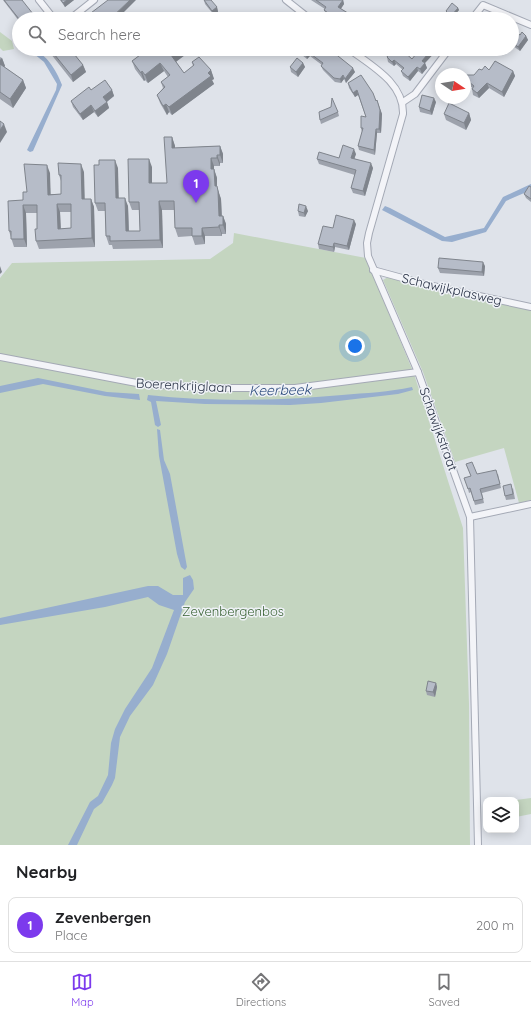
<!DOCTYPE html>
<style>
:root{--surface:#fff;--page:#f6f6f6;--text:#202124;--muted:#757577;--line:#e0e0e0;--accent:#7c3aed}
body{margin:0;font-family:Quicksand,sans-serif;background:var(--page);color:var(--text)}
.controls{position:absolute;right:12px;bottom:12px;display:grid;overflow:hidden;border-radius:8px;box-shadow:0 2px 10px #0003}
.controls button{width:36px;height:36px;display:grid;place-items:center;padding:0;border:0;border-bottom:1px solid var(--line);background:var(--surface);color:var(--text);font:20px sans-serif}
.compass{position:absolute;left:435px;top:68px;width:36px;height:36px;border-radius:50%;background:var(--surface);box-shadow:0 2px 10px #0003;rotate:102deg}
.you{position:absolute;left:355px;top:346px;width:14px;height:14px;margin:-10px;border:3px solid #fff;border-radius:50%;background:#1a73e8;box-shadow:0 0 0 6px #1a73e833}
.badge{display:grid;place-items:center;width:26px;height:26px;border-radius:50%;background:var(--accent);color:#fff;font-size:13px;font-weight:700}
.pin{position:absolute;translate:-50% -33px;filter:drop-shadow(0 1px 2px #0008)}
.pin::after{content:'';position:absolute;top:21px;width:14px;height:12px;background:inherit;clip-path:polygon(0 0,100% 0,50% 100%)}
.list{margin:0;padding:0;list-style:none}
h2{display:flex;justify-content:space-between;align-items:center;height:52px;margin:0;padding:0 16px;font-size:17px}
h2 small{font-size:13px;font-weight:400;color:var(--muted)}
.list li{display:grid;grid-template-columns:26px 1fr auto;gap:12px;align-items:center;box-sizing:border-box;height:56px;margin:0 8px 8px;padding:0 8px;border:1px solid var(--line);border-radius:8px}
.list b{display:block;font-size:15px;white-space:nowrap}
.list p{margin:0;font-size:13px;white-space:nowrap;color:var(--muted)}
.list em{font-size:13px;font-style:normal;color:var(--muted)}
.icon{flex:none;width:22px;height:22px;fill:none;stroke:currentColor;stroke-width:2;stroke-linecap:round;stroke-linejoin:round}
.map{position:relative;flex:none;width:531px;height:845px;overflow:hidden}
.search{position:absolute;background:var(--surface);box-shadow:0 2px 10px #0003;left:12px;right:12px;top:12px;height:44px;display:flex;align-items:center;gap:10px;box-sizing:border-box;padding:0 14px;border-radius:22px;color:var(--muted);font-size:15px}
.sheet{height:116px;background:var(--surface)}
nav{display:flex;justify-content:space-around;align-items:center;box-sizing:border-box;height:56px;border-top:1px solid var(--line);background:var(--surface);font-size:11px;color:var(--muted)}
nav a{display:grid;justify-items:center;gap:2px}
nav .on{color:var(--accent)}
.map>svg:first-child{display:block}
</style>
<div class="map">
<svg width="531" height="845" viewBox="0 0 531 845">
<rect width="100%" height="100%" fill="#dfe3ea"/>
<g fill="#c4d5c0">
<path d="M0 32 12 41 14 49 3 51 0 48Z"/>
<path d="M234 233 366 258 414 374 463 528 469 704 470 845H0V278L12 263 210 259 233 243Z"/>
<path d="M388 277 429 289 531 309V500L519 503 504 448 455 462 423 372 383 280Z"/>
<path d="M531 798V814L516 817V800Z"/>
</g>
<g fill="#97aece">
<path d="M28 49C44 49 57 71 62 85L33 151 30 152 27 150 28 148 56 90 57 84 44 62Z"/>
<path d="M531 184V190L506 201 486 232 452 242 442 241 382 210 385 206 390 208 445 237 484 228 503 197Z"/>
<path d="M38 378 107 392 139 394 140 400 105 396 43 384 0 393V386Z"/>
<path d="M412 387 413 390 398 394 321 403 290 405 205 404 156 401 161 425 158 427 155 425 151 402 147 400 148 395C213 402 277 401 342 395 366 393 389 392 412 387Z"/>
<path d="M157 429 160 430 164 460 170 474 187 567 185 570 181 567 177 554 159 456Z"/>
<path d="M190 575 193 580 194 589 185 602 167 654 153 685 130 716 120 737 115 778 112 785 102 803 94 809 77 845H68L90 802 98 796 108 775 111 743 115 729 125 709 152 668 174 610 159 605 148 597 105 607 0 625V618L148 586H158L173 595H183V578Z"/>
</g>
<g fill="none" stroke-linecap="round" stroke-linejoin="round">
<g stroke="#a4a9b5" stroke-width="8">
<g id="street">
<path d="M39 0 54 19"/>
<path d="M286 0 310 19"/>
<path d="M70 19 94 0"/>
<path d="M472 19 483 5 531 25"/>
<path d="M349 49C372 66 404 83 403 114L369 233 367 243 368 256 418 372 470 517 478 845"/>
<path d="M403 102 415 94 449 49"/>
<path d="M373 270 428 285 531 307"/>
<path d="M0 357 142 384 211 388H295L418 372"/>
<path d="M470 517 531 504"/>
</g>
</g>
<use href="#street" stroke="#f3f4f8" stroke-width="6"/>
</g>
<g fill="#9da2ac" fill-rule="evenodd">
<path d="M3 0H22L19 21Z"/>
<path d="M60 0H74L65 7Z"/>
<path d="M204 0 217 7 218 12 214 15 205 4Z"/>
<path d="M311 0H343L344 4 341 9 357 19H332L326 14 324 10 325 9Z"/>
<path d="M458 8 459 10 452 18 446 13V11Z"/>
<path d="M520 35 526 36 528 40 520 51 513 46 512 44V40Z"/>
<path d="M47 49H70L83 65 86 72 73 82Z"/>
<path d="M148 49H188L189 52 176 62 184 73 193 66 192 62 211 70 214 79 212 80 214 84 172 115 169 112 167 115 160 103 157 95 163 88 161 82 168 77 164 71 148 83 145 80 144 81 135 69 132 61Z"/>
<path d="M296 49H324L355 72 346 83 344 79 341 83 335 82 323 70 321 66 322 65 310 56 307 59 297 51Z"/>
<path d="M392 49H405L406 51 405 53 412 59 420 49H438L425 63 427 68 422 74 418 71 410 81 403 76 401 71 403 70 396 64 394 66 388 62 387 57Z"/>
<path d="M0 57 2 58 5 66 4 67 23 80 26 88 13 108 0 99Z"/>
<path d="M303 63 305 67 298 77 291 72 290 67Z"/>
<path d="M482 70 513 71 515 76 504 97 489 88 479 98 473 95 472 89 473 88 470 86 466 75H474Z"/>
<path d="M348 83 376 101 382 114 381 133H377L375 155 359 150 358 146 362 132 361 128 366 117 358 95 355 97 349 88Z"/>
<path d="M91 90H112L114 96 107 102 109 108 98 117 94 112 83 120 73 107 71 101Z"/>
<path d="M436 102 432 115 420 112 419 107Z"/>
<path d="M338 112 339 116 321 124 320 120Z"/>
<path d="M469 113 471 120 466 130 446 120 444 114Z"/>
<path d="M172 137 175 146V148L220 146 223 154V163H220V166H214V169L217 178V187L221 199 222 216H223L226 224V234H222V236H205V244L195 245 192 236 178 237 175 228 174 210H162L163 248 113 249 112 245H109L106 236 105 211H98L95 203 118 168V198L128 206 129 231H140L139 210H132L129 202 152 167V183H167Z"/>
<path d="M356 154 354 158 373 168 365 196 353 193 351 188 355 175 319 164 317 159 339 158Z"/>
<path d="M84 172V199H91L94 207 95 247 39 249 36 241 37 229V213H26L27 247H14L9 231 23 200 50 173V194H61V181L59 175ZM60 212H71V228L61 229Z"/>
<path d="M531 187V202L526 198 524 194Z"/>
<path d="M298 211H308L305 217 299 216Z"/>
<path d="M356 224 349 250 335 247 334 252 319 249 318 244 333 228Z"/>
<path d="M485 266 484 276 440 273 438 268Z"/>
<path d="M477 474H498L501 488 482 493 484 503 475 505 471 492 469 493 468 489Z"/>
<path d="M513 488 515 499 506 500 505 496Z"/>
<path d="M436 683 437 687 435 697 427 695 426 691Z"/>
</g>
<g fill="#7f848c">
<path d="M67 0H74L65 7 63 3Z"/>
<path d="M130 0H136L117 19H110Z"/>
<path d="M343 0 344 4 339 11 338 7Z"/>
<path d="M217 7 218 12 214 15 212 11Z"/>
<path d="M458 8 459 10 452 18 451 16Z"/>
<path d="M526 36 528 40 520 51 518 47Z"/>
<path d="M179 49H188L189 52 174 63 171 55Z"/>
<path d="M403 49H405L406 51 404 54 402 50Z"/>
<path d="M432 49H438L423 65 422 61Z"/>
<path d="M308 52 310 56 307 59 306 55Z"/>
<path d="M2 58 5 66 1 71 0 68V60Z"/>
<path d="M394 60 396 64 394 66 392 62Z"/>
<path d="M160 63 164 71 148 83 145 75Z"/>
<path d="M303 63 305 67 298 77 296 72Z"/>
<path d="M425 63 427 68 422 74 420 69Z"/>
<path d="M83 65 86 72 73 82 71 75Z"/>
<path d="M417 67 418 71 410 81 408 77Z"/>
<path d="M353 68 355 72 346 83 345 79Z"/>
<path d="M211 70 214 79 212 80 214 84 172 115 169 107Z"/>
<path d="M142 71 145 80 144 81 141 73Z"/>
<path d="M513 71 515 76 504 97 502 92Z"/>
<path d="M343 75 344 79 341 83 340 79Z"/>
<path d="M23 80 26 88 13 108 10 99Z"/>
<path d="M487 83 489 88 479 98 477 93Z"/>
<path d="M112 90 114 96 105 103 103 97Z"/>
<path d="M357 90 358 95 355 97 353 93Z"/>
<path d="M434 98 436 102 432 115 430 111Z"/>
<path d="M377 100 382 114 381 133 379 129Z"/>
<path d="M107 102 109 108 98 117 95 111Z"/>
<path d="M166 104 169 112 167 115 163 106Z"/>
<path d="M91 105 94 112 83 120 80 114Z"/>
<path d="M469 113 471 120 466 130 464 123Z"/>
<path d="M4 124 7 132 0 143V130Z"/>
<path d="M376 129 377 133 375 155 374 150Z"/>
<path d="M172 137 175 146V156L172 148Z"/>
<path d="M220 146 223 154V163L220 155Z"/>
<path d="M354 149 356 154 353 163 351 158Z"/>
<path d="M217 155 220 163V166L217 158Z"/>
<path d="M211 158 214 166V178L211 169Z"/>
<path d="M149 159 152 167V192L149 183Z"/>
<path d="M115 160 118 168 119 206 116 198Z"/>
<path d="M371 163 373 168 365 196 363 191Z"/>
<path d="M81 164 84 172 85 207 82 199Z"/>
<path d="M47 165 50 173 51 203 48 195Z"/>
<path d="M214 169 217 178V187L221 199 222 225 219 216 215 186Z"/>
<path d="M125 198 128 206 129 240 126 231Z"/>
<path d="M91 199 94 207 95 247 92 238Z"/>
<path d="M159 201 162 210 163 248 160 240Z"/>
<path d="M57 204 60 212 61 237 58 229Z"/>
<path d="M23 205 26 213 27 247 24 239Z"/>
<path d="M306 206 308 211 305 217 304 213Z"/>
<path d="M223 216 226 224V234L223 225Z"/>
<path d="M354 220 356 224 349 250 347 246Z"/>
<path d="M219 225 222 234V236L219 227Z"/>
<path d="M202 228 205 236V244L202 236Z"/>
<path d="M334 243 335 247 334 252 333 247Z"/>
<path d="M483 262 485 266 484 276 482 272Z"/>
<path d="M0 266 2 272 0 274Z"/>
<path d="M436 683 437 687 435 697 433 692Z"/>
</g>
<g fill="#b6bcc8" stroke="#7f848c" fill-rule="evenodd">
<path d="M4 0H22L37 19H19Z"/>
<path d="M61 0H67L63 3Z"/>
<path d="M108 0H130L110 19H83Z"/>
<path d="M204 0H211L217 7 212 11Z"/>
<path d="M316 0H343L338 7 356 18V19H336L324 10 326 7Z"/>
<path d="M452 3 458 8 451 16 446 11Z"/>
<path d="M522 32 526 36 518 47 512 42V40L517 33 520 35Z"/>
<path d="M50 49H70L83 65 71 75Z"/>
<path d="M148 49H179L171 55 184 73 194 65 192 62 199 57 211 70 208 73 211 76 169 107 166 104 163 106 157 95 165 87 161 82 170 75 160 63 145 75 142 71 141 73 132 61Z"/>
<path d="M298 49H324L331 54 333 52 353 68 345 79 343 75 340 79 334 78 321 66 323 63 308 52 306 55Z"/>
<path d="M392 49H403L402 50 412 59 420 49H432L422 61 425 63 420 69 417 67 408 77 401 71 404 68 394 60 392 62 387 57Z"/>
<path d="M297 58 303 63 296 72 290 67Z"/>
<path d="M495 61 513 71 502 92 487 83 477 93 472 89 474 86 468 81 466 75H474L479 69 482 70 485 66 489 70Z"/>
<path d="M0 64 23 80 10 99 0 92Z"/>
<path d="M361 75 373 93 376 101 377 100 380 110 379 129H376L374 150 358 146 363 128H361V116L366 117 357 90 353 93 348 83Z"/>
<path d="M105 80 112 90 103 97 107 102 95 111 91 105 80 114 71 101 89 87 91 90Z"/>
<path d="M422 95 434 98 430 111 419 107Z"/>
<path d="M332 98 338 112 320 120 319 112 331 107Z"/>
<path d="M449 103 469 113 464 123 444 114Z"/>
<path d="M0 121 4 124 0 130Z"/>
<path d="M164 137H172V148L220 146V155H217V158H211V169H214L215 186H217L218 191 219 216H223V225H219V227L202 228V236H192V228H175L174 201H159L160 240 110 241V236H106L105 203H95L94 165H99V160H115L116 198H125L126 231H140L139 202H129L128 159H149V183H167Z"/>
<path d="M343 145 354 149 351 158 371 163 363 191 351 188 356 170 317 159 319 152 339 158Z"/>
<path d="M58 163 81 164 82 199H91L92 238 36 241 35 229H37V205H23L24 239H11V231H9L8 201 23 200V192H27L24 164 47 165 48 195 61 194V175H59ZM57 204H71V228L58 229Z"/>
<path d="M529 186 531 187V199L524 194Z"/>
<path d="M299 204 306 206 304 213 298 211Z"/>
<path d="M336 215 354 220 347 246 334 243 333 247 318 244 323 226 333 228Z"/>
<path d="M439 258 483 262 482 272 438 268Z"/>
<path d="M472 462 477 474 496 470 500 484 480 489 483 499 474 501 470 488 468 489 464 478 471 476 466 464Z"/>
<path d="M511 484 513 494 505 496 503 486Z"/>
<path d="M428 681 436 683 433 692 426 691Z"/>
</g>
<g text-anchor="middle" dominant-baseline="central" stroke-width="3" stroke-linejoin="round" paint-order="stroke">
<g font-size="13" fill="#262f43" stroke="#eff2f7">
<text transform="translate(452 289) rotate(13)">Schawijkplasweg</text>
<text transform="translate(184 385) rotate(3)">Boerenkrijglaan</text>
<text transform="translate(439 429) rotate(70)">Schawijkstraat</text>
</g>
<g font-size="13" fill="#386132" stroke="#eff2f7">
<text x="233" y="611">Zevenbergenbos</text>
</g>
<g font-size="14" font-style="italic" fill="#2c4b7c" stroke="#eff2f7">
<text transform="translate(280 390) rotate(-1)">Keerbeek</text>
</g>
</g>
</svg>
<div class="controls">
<button><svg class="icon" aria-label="layers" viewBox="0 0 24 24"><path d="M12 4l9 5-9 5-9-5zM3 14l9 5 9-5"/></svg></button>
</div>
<svg class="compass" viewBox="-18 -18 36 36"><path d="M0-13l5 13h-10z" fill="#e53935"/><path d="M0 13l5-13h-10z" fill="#757577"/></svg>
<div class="you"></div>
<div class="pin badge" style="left:196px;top:203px">1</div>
<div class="search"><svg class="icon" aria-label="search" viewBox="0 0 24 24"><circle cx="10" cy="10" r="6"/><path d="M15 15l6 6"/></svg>Search here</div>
</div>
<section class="sheet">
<h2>Nearby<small></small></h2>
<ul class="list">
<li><span class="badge">1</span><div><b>Zevenbergen</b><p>Place</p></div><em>200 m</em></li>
</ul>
</section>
<nav>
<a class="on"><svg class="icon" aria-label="map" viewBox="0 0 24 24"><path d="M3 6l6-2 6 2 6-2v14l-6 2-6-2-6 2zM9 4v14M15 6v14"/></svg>Map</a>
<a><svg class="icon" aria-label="directions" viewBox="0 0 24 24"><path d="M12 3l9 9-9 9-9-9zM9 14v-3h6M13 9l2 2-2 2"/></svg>Directions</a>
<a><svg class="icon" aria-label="saved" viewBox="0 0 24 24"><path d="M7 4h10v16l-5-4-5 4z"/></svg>Saved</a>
</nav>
